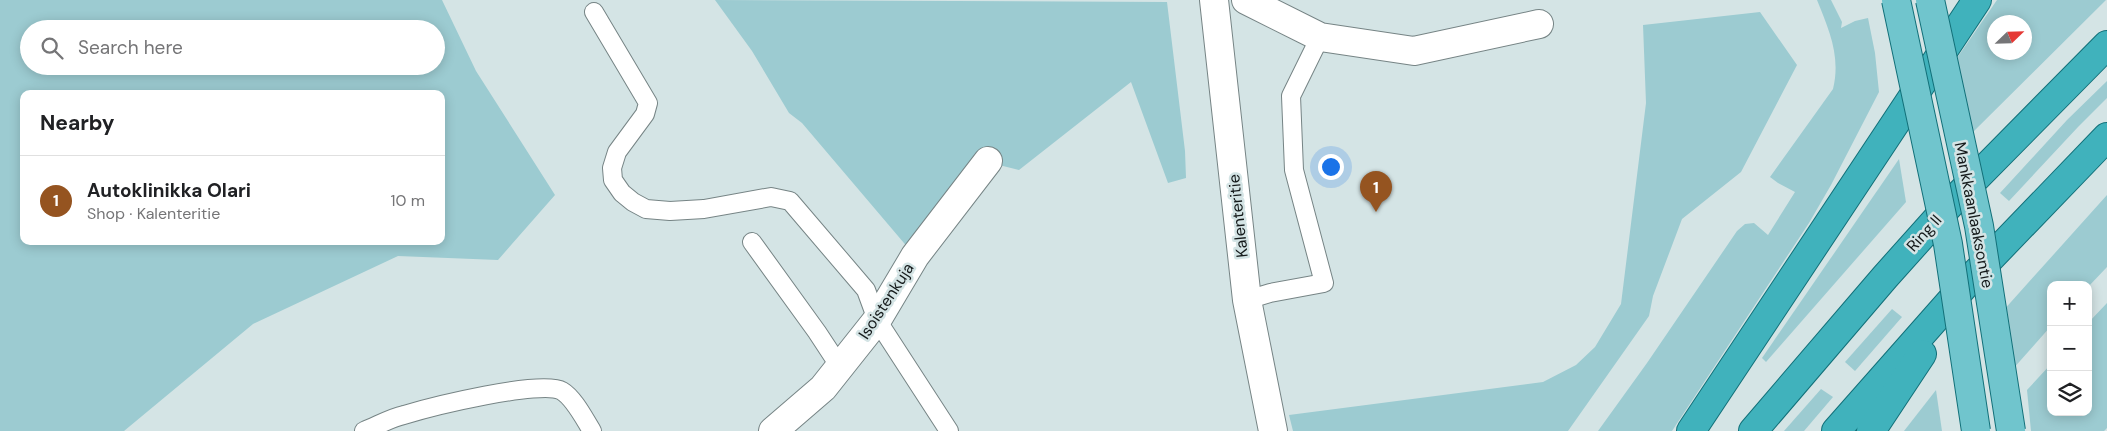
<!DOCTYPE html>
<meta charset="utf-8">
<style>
:root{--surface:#fff;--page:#f2f2f2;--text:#202124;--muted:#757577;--line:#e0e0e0;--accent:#955420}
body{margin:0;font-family:"DM Sans",sans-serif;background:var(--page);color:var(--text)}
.controls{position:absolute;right:15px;bottom:15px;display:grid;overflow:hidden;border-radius:10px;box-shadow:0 2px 12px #0003}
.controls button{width:45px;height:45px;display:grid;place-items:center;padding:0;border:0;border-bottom:1px solid var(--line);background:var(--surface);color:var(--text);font:25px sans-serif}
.compass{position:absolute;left:1987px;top:15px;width:45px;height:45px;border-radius:50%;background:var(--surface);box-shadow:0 2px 12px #0003;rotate:67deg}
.you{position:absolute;left:1330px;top:166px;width:18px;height:18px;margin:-12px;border:4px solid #fff;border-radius:50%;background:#1a73e8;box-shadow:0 0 0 8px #1a73e833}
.badge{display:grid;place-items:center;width:32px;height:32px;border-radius:50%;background:var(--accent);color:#fff;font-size:16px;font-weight:700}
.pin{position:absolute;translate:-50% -41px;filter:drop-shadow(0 1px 2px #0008)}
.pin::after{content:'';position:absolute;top:26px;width:18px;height:15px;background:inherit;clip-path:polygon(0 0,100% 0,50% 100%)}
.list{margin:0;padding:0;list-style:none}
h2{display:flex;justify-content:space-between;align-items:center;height:65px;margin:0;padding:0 20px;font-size:21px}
h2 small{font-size:16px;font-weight:400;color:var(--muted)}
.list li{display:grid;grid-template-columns:32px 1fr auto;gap:15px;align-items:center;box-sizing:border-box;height:90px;padding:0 20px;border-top:1px solid var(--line)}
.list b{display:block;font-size:19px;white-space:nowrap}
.list p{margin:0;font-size:16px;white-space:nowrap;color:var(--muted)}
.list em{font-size:16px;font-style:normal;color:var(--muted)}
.icon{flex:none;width:28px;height:28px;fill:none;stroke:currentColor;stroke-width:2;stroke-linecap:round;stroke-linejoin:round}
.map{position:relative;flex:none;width:2107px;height:431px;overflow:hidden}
.search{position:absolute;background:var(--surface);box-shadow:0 2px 12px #0003;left:20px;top:20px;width:425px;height:55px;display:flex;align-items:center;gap:12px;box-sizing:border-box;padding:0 18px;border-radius:28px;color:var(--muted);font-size:19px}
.panel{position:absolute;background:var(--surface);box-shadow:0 2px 12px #0003;left:20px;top:90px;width:425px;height:155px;border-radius:10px}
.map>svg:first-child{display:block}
</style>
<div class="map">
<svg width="2107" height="431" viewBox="0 0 2107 431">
<rect width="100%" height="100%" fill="#d4e4e5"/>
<g fill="#9ccbd1" fill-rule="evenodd">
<path d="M0 0H442L476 71 555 195 498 260 398 256 253 324 124 431H0ZM29 29H436V66H29ZM24 94H441V241H24Z"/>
<path d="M715 0 1167 2 1185 151 1186 178 1168 183 1131 82 1019 170 987 162 915 256 802 123 789 113 752 51Z"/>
<path d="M1817 0H1831L1842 22 1841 28 1855 21 1868 18 1875 53 1879 92 1831 185 1809 223 1672 431H1598L1647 363 1737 231 1745 224 1754 223 1768 235 1795 192 1778 183 1770 177 1833 89C1841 56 1829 30 1817 0Z"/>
<path d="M1997 0H2106L1972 133 1957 58ZM1994 22H2024V52H1994Z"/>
<path d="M1760 12 1797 65 1741 172 1682 219 1653 296 1649 316 1568 431H1293L1289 415 1543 382 1576 365 1595 347 1621 304 1646 103 1643 25Z"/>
<path d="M2107 81V98L2078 127 2009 201 2000 193 2067 120Z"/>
<path d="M1899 159 1906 202 1766 362 1762 358Z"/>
<path d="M2107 195V267L2088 287V285H2051V326L2012 370 2002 312Z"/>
<path d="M2107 303V428L2104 431H2031L2027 390 2051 364V412H2088V323Z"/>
<path d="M1892 309 1902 317 1855 371 1845 362Z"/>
<path d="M1821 389 1833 397 1804 431H1784Z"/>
<path d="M1936 390 1942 431H1904Z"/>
</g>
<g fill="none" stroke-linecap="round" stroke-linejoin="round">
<g stroke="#768485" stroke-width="20">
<g id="service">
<path d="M594 12 648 103 645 114 617 152 612 168 613 180 622 193 633 202 646 209 670 211 704 209 771 197 790 201 866 290 877 320 949 431"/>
<path d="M752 242 817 332 840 367"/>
<path d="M1247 300 1270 293 1324 283 1294 170 1291 96 1320 37"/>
<path d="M364 431C377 426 390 418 404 415 430 407 542 379 562 391 574 398 585 420 592 431"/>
</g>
</g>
<g stroke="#768485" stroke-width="30">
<g id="minor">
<path d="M1214 0 1247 300 1273 431"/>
<path d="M1246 0 1320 37 1414 51 1539 24"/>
<path d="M773 431 823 388 877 320 915 256 988 161"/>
</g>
</g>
<g stroke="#127079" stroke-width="30">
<g id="trunk">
<path d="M1691 431 1977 0"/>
<path d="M1753 431 1885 277 1953 201 2107 45"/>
<path d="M1836 431 1972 277 2107 137"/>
<path d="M1871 431 1922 354"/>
</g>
</g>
<use href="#service" stroke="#fff" stroke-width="18"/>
<use href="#minor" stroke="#fff" stroke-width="28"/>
<use href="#trunk" stroke="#40b2bc" stroke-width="28"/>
<g stroke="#127079" stroke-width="30" stroke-linecap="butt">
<g id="primary-bridge">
<path d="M1896 0 1948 244 1976 431"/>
<path d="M1930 0 1979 226 2011 431"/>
</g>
</g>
<use href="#primary-bridge" stroke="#70c5cd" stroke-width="28"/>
</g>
<g text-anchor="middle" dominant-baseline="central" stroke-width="5" stroke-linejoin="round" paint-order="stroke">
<g font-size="16" fill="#151a1b" stroke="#d4e4e5">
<text transform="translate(1974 215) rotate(79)">Mankkaanlaaksontie</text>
<text transform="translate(1238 216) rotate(-96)">Kalenteritie</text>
<text transform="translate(1924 233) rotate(-48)">Ring II</text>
<text transform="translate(886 301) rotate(-57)">Isoistenkuja</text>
</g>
</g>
</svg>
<div class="controls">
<button>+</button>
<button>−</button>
<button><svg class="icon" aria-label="layers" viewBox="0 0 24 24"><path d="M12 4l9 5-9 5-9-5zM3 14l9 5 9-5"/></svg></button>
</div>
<svg class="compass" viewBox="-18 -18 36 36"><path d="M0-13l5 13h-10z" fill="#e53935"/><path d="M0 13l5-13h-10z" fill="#757577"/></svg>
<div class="you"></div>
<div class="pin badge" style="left:1376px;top:212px">1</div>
<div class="search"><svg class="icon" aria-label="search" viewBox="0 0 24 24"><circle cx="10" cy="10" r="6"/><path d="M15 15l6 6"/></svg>Search here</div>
<section class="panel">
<h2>Nearby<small></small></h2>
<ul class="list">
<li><span class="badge">1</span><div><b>Autoklinikka Olari</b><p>Shop · Kalenteritie</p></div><em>10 m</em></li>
</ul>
</section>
</div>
